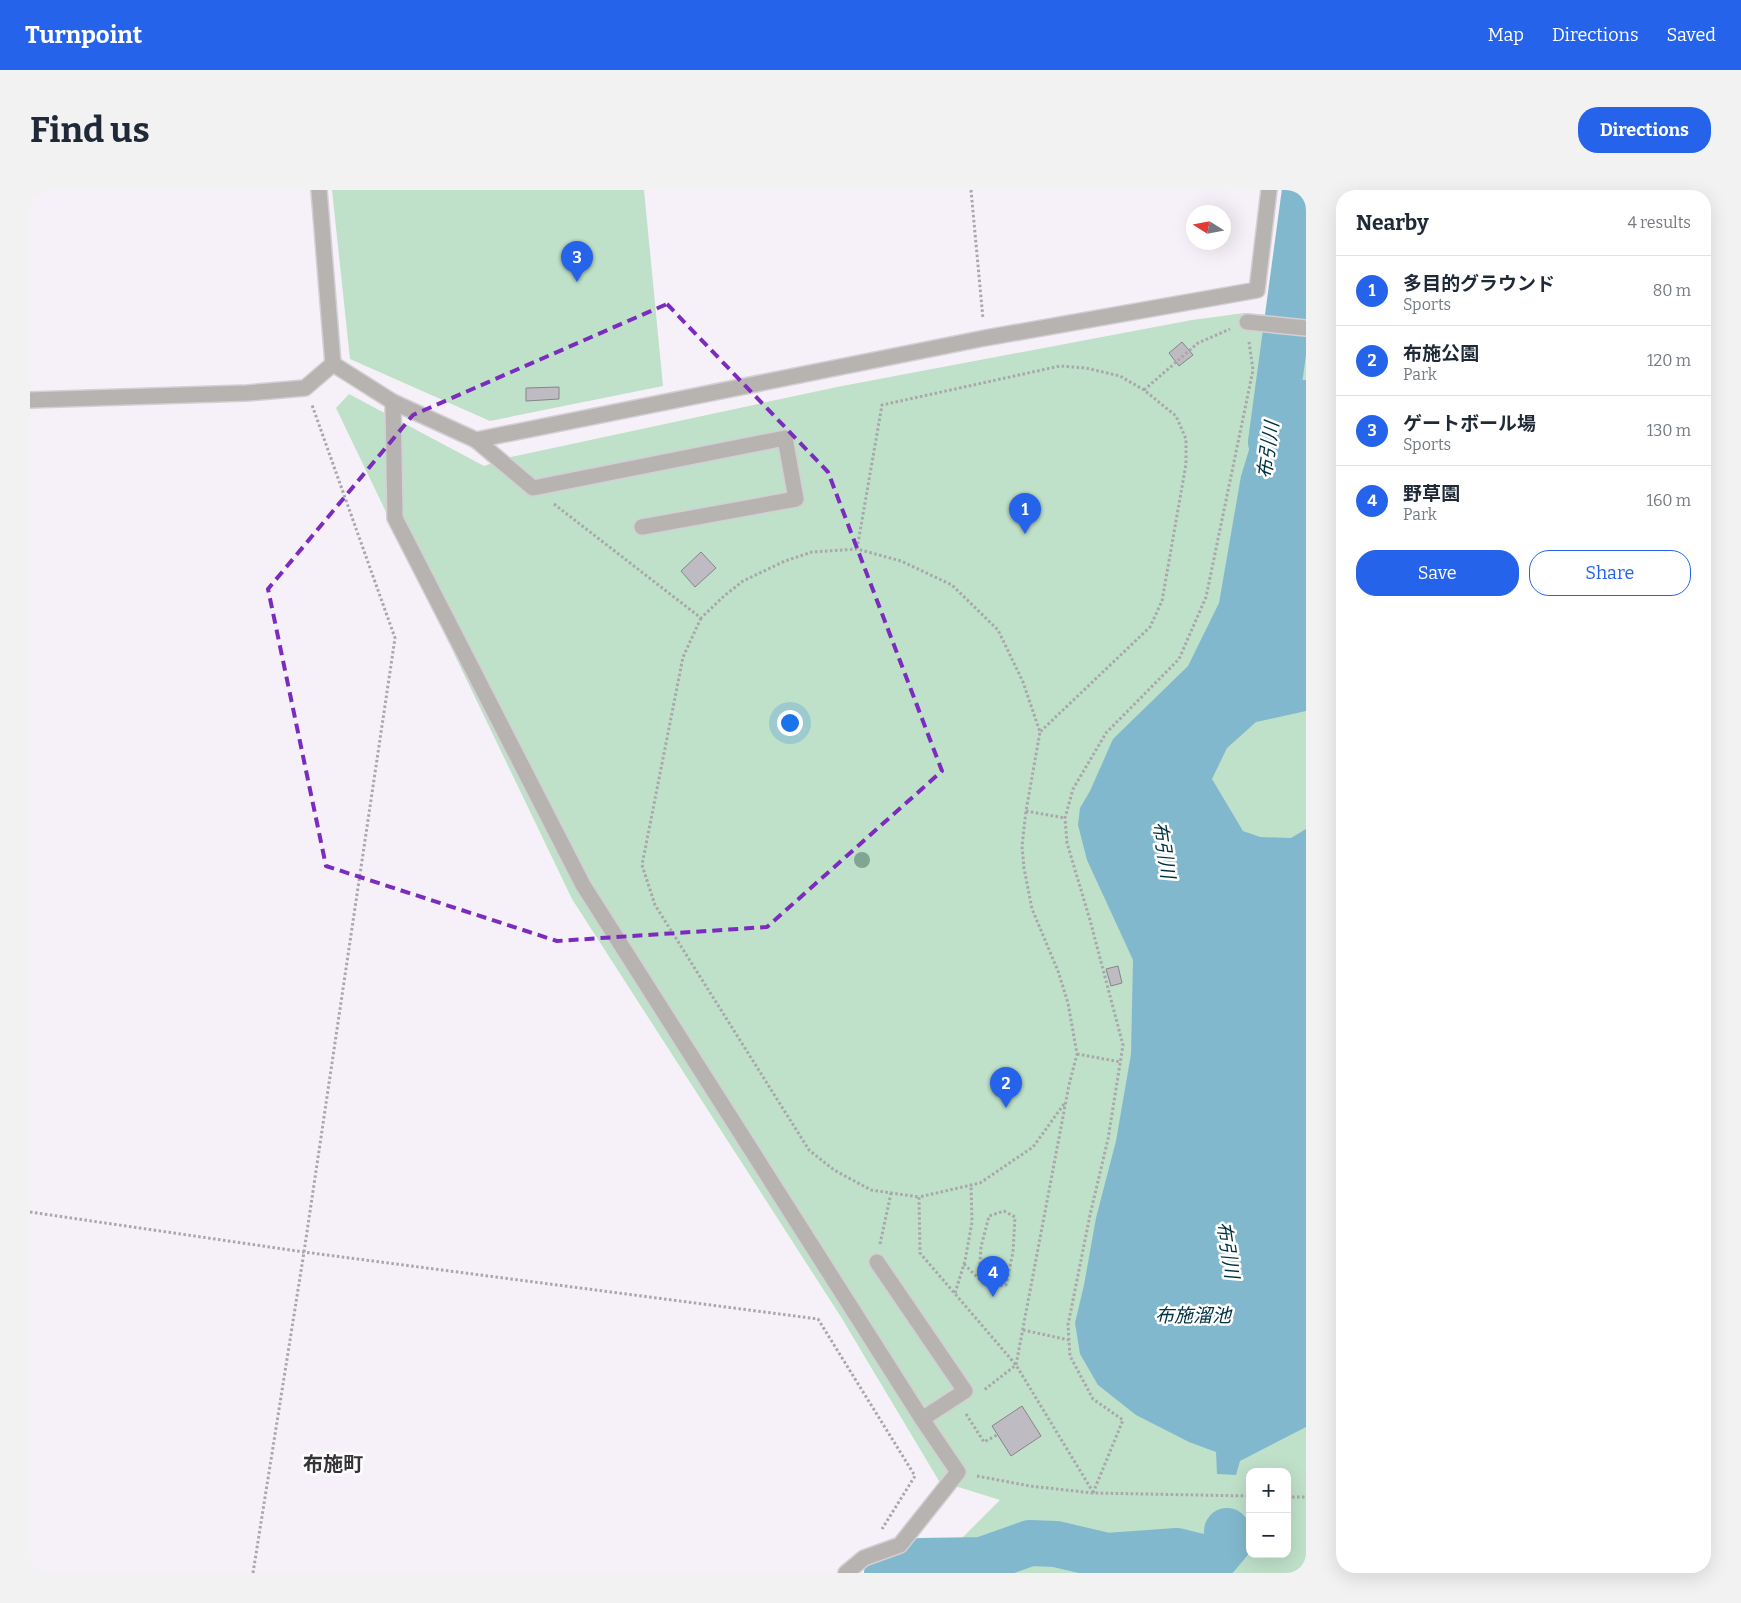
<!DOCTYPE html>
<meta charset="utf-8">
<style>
:root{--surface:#fff;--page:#f2f2f3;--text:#1f2937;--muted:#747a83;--line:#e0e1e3;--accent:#2563eb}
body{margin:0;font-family:Bitter,"Noto Sans JP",serif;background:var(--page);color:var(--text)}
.controls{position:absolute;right:15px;bottom:15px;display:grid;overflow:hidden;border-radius:10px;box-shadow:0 5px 20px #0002}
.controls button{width:45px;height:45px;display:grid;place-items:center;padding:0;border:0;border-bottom:1px solid var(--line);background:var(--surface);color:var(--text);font:25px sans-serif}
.compass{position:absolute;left:1156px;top:15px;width:45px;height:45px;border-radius:50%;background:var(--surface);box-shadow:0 5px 20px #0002;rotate:281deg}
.you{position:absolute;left:759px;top:532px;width:18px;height:18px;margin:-12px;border:4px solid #fff;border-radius:50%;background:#1a73e8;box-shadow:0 0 0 8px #1a73e833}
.badge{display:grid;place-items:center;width:32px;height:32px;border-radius:50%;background:var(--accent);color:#fff;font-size:16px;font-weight:700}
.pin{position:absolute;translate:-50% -41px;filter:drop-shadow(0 1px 2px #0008)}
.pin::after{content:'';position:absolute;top:26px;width:18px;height:15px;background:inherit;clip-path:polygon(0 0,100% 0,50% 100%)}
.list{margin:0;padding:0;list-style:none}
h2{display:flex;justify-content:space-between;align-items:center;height:65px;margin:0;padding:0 20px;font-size:21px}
h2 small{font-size:16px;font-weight:400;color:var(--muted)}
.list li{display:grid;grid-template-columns:32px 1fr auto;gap:15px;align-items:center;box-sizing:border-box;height:70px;padding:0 20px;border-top:1px solid var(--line)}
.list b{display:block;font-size:19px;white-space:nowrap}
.list p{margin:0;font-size:16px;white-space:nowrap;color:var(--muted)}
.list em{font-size:16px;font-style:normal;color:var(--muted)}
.actions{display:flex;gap:10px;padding:15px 20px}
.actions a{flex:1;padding:11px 0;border:1px solid var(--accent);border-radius:20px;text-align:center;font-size:18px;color:var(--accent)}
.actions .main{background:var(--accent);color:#fff}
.map{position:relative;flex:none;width:1276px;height:1383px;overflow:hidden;border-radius:20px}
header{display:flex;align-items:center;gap:30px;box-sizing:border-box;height:70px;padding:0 25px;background:var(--accent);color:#fff}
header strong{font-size:24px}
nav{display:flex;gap:28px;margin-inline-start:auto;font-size:18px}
.intro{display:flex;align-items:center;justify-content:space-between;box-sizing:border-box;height:120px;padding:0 30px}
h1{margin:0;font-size:35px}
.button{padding:12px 22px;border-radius:20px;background:var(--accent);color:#fff;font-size:18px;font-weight:700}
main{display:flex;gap:30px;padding:0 30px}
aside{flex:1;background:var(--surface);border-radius:20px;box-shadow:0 5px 20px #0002}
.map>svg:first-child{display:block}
</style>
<header>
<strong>Turnpoint</strong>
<nav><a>Map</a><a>Directions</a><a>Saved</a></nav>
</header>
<div class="intro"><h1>Find us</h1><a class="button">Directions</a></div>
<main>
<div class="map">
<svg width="1276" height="1383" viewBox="0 0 1276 1383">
<rect width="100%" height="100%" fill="#f6f1f8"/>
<g fill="#bfe0c9" fill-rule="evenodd">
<path d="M302 0H614L633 196 460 231 320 169Z"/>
<path d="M1214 123 1276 128V1383H897L970 1310 909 1291 811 1127 542 709 306 218 319 204 454 276 481 267 807 197 1162 130ZM1220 1282H1257V1364H1220Z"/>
</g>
<path fill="#82b8ce" d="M1276 190V521L1226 532 1197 558 1182 589 1213 641 1230 647 1261 648 1276 639V1237L1210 1271 1206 1285 1187 1284 1186 1262 1159 1252 1106 1225 1068 1195 1050 1164 1045 1133 1054 1095 1066 1028 1086 951 1101 864 1103 770 1057 670 1048 635 1050 618 1060 601 1083 549 1158 476 1189 413 1211 286 1240 191Z"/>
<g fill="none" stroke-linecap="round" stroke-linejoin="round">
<g stroke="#82b8ce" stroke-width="46">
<path d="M1241 252 1275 0"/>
<path d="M857 1383 891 1371 952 1370 1000 1353 1026 1354 1077 1366 1147 1361 1171 1367 1187 1366 1198 1353 1197 1341"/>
</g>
</g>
<g fill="#bfbbc2" stroke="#87848b">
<path d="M1152 152 1163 165 1149 176 1139 163Z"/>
<path d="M529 197V209L496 211V198Z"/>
<path d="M671 362 686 378 665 397 651 381Z"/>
<path d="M1088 776 1092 793 1081 796 1076 779Z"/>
<path d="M992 1216 1011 1246 981 1266 962 1236Z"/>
</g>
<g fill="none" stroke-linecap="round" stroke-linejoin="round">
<g stroke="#d3cfd5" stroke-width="18">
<g id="minor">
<path d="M289 0 303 174"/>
<path d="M1217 132 1276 138"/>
<path d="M0 210 217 203 275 198 303 174 363 212 446 250 955 148 1227 100 1239 0"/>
<path d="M363 212 365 328 553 695 892 1229 928 1282 870 1355 834 1368 816 1383"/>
<path d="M446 250 503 298 755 248 766 309 612 337"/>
<path d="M847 1072 935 1201 892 1229"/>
</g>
</g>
<g stroke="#aaa6ac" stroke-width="3" stroke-dasharray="2.5 2.5" stroke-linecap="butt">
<path d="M941 0 953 129"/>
<path d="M1114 200 1168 153 1200 139"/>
<path d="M524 314 671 428 694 406 713 391 755 371 782 362 827 359 871 371 922 395 968 440 993 492 1010 542 996 621 992 656 994 678 1002 719 1028 781 1038 813 1047 864 1039 895 986 1175 954 1200"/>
<path d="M827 359 852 215 1030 176 1056 178 1090 186 1114 200 1146 226 1156 249V274L1132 411 1120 437 1010 542"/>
<path d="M671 428 653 467 612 675 625 715 779 960 804 980 841 1000 889 1007"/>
<path d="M996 621 1035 628"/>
<path d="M1047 864 1091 872"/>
<path d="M1034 914 1003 957 950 993 889 1007 890 1063 986 1175 1063 1302"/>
<path d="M0 1022 274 1062 788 1129 885 1286 852 1339"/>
<path d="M850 1054 861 1003"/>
<path d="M934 1074 949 1089 960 1097 976 1095 983 1062 985 1027 974 1021 959 1026 951 1057 949 1089"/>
<path d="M925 1103 935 1071 942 1032 941 995"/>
<path d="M993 1140 1039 1150"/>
<path d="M936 1224 954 1252 967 1245"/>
<path d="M947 1286 1000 1296 1063 1303 1220 1306"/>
<path d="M1063 1303 1093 1230 1063 1209 1040 1166 1038 1135 1060 1025 1078 949 1093 855 1060 730 1037 653 1035 628 1043 599 1076 543 1149 469 1176 407 1223 180 1219 152"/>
<path d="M1257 1307H1276"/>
<path d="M223 1383 274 1062 365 448 282 215"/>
</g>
<use href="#minor" stroke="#b6b3b1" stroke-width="15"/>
</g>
<circle fill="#80a593" cx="832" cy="670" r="8"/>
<path fill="none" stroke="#7b2cbf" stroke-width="4" stroke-dasharray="10 6" stroke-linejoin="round" d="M637 114 798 282 912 581 737 737 527 751 296 676 238 399 383 225Z"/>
<g text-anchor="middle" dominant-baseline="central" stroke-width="5" stroke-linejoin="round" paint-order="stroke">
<g font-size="19" font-style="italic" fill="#003141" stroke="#fff">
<text transform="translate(1238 260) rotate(-82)">布引川</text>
<text transform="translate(1134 660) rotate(81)">布引川</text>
<text transform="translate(1198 1060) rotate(81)">布引川</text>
<text x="1163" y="1125">布施溜池</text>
</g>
<g font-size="20" font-weight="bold" fill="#353336" stroke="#fff">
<text x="303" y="1274">布施町</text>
</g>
</g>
</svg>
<div class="controls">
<button>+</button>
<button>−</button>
</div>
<svg class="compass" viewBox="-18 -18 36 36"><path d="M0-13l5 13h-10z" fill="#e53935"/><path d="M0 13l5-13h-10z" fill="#747a83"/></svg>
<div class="you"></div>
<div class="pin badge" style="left:995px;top:344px">1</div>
<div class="pin badge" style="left:976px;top:918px">2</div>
<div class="pin badge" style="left:547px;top:92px">3</div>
<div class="pin badge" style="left:963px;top:1107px">4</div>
</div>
<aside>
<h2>Nearby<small>4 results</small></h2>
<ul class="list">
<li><span class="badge">1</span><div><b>多目的グラウンド</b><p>Sports</p></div><em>80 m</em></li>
<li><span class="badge">2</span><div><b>布施公園</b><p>Park</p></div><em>120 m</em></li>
<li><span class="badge">3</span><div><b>ゲートボール場</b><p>Sports</p></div><em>130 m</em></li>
<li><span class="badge">4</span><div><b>野草園</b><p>Park</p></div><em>160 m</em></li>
</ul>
<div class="actions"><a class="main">Save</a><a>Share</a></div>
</aside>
</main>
